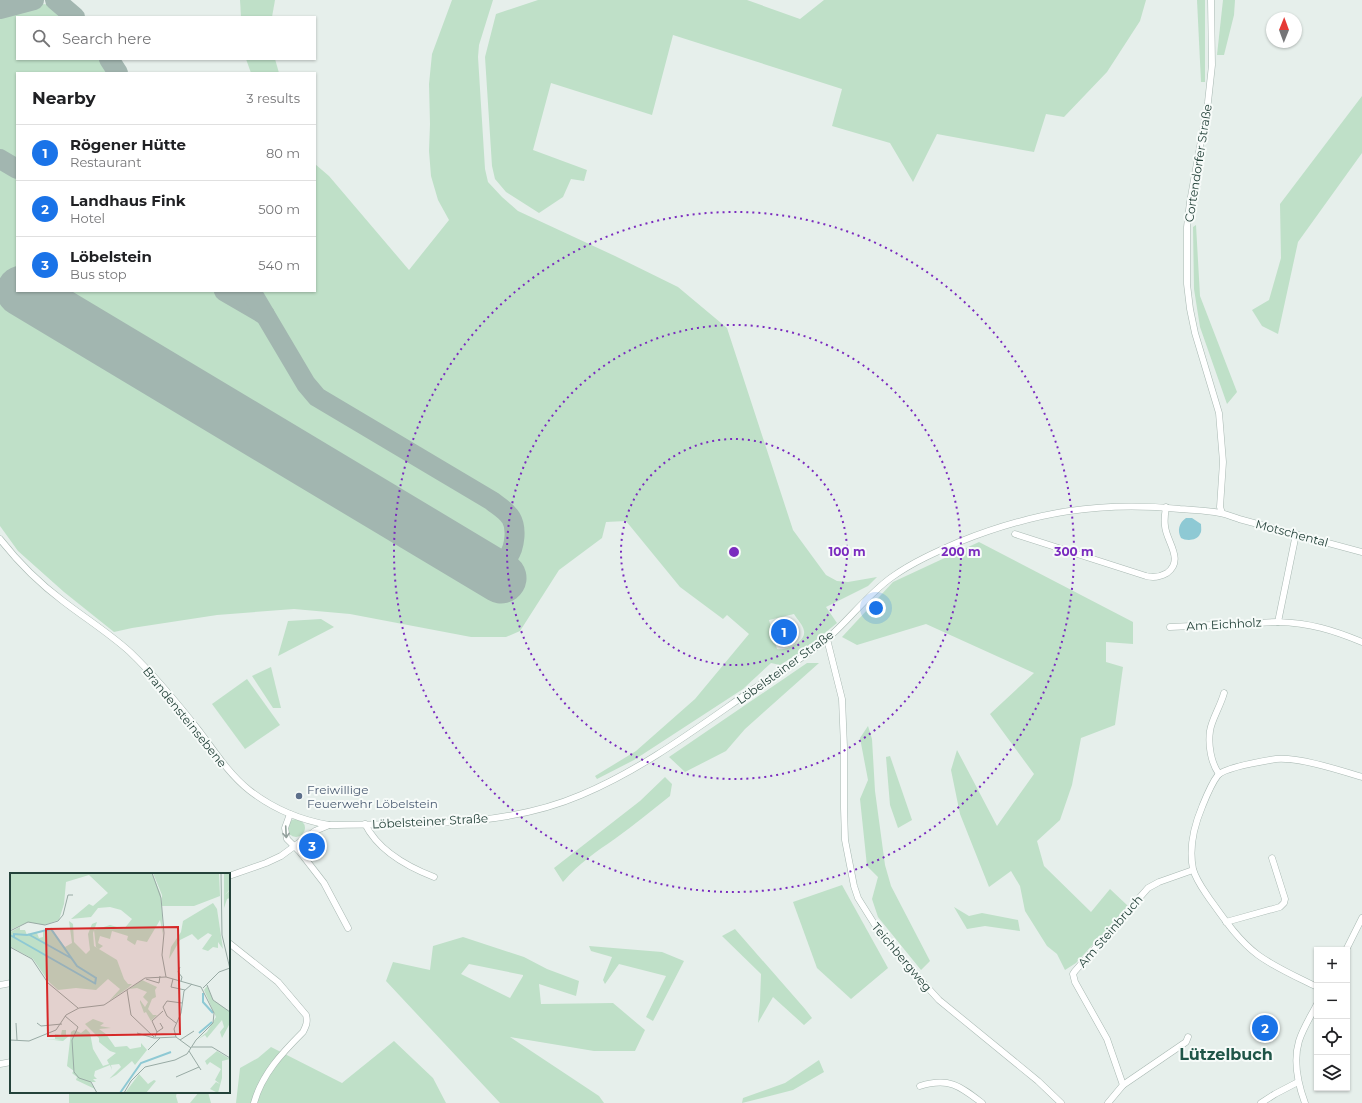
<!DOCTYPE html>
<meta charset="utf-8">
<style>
:root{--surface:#fff;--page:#f6f6f6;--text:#202124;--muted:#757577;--line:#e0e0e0;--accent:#1a73e8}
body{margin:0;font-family:Montserrat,sans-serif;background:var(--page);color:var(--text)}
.controls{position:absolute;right:12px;bottom:12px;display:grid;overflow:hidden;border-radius:0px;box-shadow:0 1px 3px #0004}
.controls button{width:36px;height:36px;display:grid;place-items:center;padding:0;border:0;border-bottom:1px solid var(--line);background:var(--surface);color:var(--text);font:20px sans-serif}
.compass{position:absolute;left:1266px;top:12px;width:36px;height:36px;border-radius:50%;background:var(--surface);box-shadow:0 1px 3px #0004;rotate:1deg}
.you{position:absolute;left:876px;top:608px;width:14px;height:14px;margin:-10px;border:3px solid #fff;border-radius:50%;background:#1a73e8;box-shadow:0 0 0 6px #1a73e833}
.badge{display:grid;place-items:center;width:26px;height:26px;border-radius:50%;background:var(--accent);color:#fff;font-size:13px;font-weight:700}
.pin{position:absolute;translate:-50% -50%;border:2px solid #fff;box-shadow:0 1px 4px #0006}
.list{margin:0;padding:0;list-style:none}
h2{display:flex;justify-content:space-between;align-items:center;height:52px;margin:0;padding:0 16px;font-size:17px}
h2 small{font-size:13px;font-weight:400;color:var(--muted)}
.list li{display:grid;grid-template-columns:26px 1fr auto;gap:12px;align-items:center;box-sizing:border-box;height:56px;padding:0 16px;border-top:1px solid var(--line)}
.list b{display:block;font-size:15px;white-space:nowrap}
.list p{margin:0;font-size:13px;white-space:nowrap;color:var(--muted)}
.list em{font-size:13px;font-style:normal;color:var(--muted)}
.icon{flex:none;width:22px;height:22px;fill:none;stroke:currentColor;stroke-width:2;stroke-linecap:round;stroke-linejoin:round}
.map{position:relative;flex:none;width:1362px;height:1103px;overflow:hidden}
.search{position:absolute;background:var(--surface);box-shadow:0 1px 3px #0004;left:16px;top:16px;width:300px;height:44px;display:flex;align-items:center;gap:10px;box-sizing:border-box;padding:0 14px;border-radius:0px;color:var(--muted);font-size:15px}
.panel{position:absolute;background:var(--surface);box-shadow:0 1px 3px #0004;left:16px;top:72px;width:300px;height:220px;border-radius:0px}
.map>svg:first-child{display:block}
</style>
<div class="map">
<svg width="1362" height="1103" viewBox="0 0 1362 1103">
<rect width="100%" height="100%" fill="#e6efeb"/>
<g fill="#bfe0c8" fill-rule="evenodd">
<path d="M240 0H275L272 17H241Z"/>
<path d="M452 0H493L479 45 478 57 485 169 488 182 502 197 518 211 615 256 678 287 727 328 793 530 826 575 837 581 848 582 877 577 868 586 826 607 837 623 804 650 780 665 771 663 743 689 634 760 597 779 595 776 636 751 695 699 749 634 727 615 723 619 680 587 626 521 606 522 602 538 559 570 520 631 506 637H471L350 614 294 609 217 615 132 628 114 632 64 592 18 551 0 526V15L44 4 54 6 68 17H17V59H106L114 73H17V291H315V164L329 176 409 270 449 220 438 200 431 176 429 151 430 124 429 84 432 54ZM794 614C797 619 803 625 804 631 806 642 786 651 777 649L769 620Z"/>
<path d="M538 0H747L800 19 824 0H1146L1140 21 1107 72 1064 117 1046 114 1034 152 937 134 913 182 890 143 832 126 842 89 673 35 652 115 551 83 533 150 587 170 584 181 571 179 563 197 539 213 506 192 495 179 492 166 485 57 496 14Z"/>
<path d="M1197 0H1205V82H1201Z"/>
<path d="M1223 0H1235L1234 15 1224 55H1217Z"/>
<path d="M246 59H275L279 73H251Z"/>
<path d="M1362 96V153L1298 242 1278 334 1262 326 1252 310 1269 300 1281 258 1280 204Z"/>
<path d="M1196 225 1200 296 1237 392 1227 404 1200 327 1194 289 1193 227Z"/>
<path d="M979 542 1133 622V644L1106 642V662L1123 667 1115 725 1081 738 1072 785 1060 820 1037 841 1044 866 1091 912 1110 889 1128 906 1076 963 1065 970 1057 954 1047 946 1025 911 1020 886 1011 871 989 887 960 814 951 770 957 750 997 826 1034 774 990 714 1034 673 926 624 857 645 842 637 893 582Z"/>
<path d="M321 619 334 627 278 656 288 621Z"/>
<path d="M807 663H819L745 729 726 751 685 772 669 757Z"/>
<path d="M271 667 281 708H273L252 676Z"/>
<path d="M247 679 280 725 245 749 212 704Z"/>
<path d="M868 726 872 739 875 791 885 865 891 886 930 961 921 970 878 917 872 899 878 877 867 866 860 799 868 780 860 738Z"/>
<path d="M890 756 912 820 898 828 890 805 886 757Z"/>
<path d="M665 777 672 784 670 796C652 810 634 825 616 838 596 852 579 863 563 882L554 868 640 801Z"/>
<circle cx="296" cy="828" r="9"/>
<path d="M842 885 888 968 851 999 817 968 793 902Z"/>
<path d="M954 907 969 916 982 913 1018 920 1020 931 985 926 967 929Z"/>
<path d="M735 929 805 1009 812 1018 804 1025 773 997 758 1023 760 1001 761 974 722 936Z"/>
<path d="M463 937 524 957 547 969 579 981 576 996 539 984 541 1004 613 1003 645 1030 635 1051H594L510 1037 599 1096 604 1103H500L386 981 393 962 430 970 433 946ZM469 964 523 975V976L510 998 461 974Z"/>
<path d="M589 946 662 952 684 961 653 1021 646 1017 666 976 619 964 605 984 603 980 612 957 591 951Z"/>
<path d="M394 1041 433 1078 446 1103H236L240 1068 258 1058 271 1047 342 1083Z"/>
<path d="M819 1060 824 1072 793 1090 742 1103 743 1098 785 1083Z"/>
<path d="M69 1092H177L176 1096 178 1103H69Z"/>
<path d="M199 1092H208L211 1103H190Z"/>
</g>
<path fill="#8ec9d4" d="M1186 518H1192L1201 524C1201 527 1202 532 1200 534 1197 541 1186 541 1181 538 1177 530 1179 523 1186 518Z"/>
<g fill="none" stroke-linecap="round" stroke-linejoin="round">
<g stroke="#a2b6b0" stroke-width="20">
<path d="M55 0 75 17"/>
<path d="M0 9 34 0"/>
<path d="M109 59 118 73"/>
<path d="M0 159 17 169"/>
<path d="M224 291 265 315"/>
<path d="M251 291 306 384 317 397 492 501C498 506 506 510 511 518 517 528 515 547 508 557 504 563 498 568 492 573"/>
</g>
<path stroke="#a2b6b0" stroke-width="51" d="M22 291 501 578"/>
<g stroke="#a8b8b2" stroke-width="7">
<g id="street">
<path d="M1211 0 1212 65 1208 102 1190 202 1187 227V284L1190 309 1195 333 1219 413 1223 462 1220 507 1222 513"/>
<path d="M1015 534 1146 576C1153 578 1160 577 1167 573 1185 560 1166 541 1165 526 1164 520 1165 513 1166 507"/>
<path d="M1296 534 1278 622C1310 623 1333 630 1362 642"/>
<path d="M0 539C18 562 39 583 63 601 85 618 109 633 130 652 156 677 178 704 200 732 215 752 229 774 249 790 272 808 300 820 329 825"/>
<path d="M1170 627 1278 622"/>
<path d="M827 639 842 699 844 747V808L845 840 854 886 858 898 880 933 898 955 939 1000 1038 1081 1061 1103"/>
<path d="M1219 774C1211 763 1208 745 1210 731 1211 721 1221 705 1224 693"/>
<path d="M290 814 285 828 287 839 300 852 324 883 348 928"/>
<path d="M365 824C378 850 408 867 434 877"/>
<path d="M229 876 266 863 281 856 315 831 329 825C413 823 502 829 581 795 643 769 697 728 752 690 777 673 804 658 827 639 850 619 868 594 892 577 913 562 936 552 959 542 1034 512 1100 501 1180 509 1193 510 1207 510 1220 513 1226 514 1233 517 1239 519L1362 552"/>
<path d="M1226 922 1280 907 1284 903 1285 899 1272 858"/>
<path d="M229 943 278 982 306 1015C308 1022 306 1026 303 1032 282 1053 262 1074 254 1103"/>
<path d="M1346 950 1362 918"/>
<path d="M0 985 11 983"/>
<path d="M1317 987C1297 977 1276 968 1258 955 1238 940 1224 919 1209 898 1203 889 1196 880 1193 869 1189 849 1194 826 1202 807 1206 797 1211 784 1218 775 1226 767 1264 761 1276 759 1299 757 1339 770 1362 777"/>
<path d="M0 1064 11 1062"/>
<path d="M1123 1085 1186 1042 1188 1037"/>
<path d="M920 1086C949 1077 960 1086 982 1103"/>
<path d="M1108 1103 1123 1085 1107 1039 1075 982 1073 974 1075 971 1148 888 1159 882 1193 870"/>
<path d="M1261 1103 1275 1094 1298 1082"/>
<path d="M1305 1103C1298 1084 1293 1061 1299 1041 1303 1028 1311 1016 1317 1004"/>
</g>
</g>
<use href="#street" stroke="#fff" stroke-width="6"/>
</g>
<defs><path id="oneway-shaft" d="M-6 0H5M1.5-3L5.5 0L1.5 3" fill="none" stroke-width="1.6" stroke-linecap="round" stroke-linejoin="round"/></defs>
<use stroke="#92a09c" href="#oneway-shaft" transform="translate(286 832) rotate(87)"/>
<g fill="none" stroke="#7b2cbf" stroke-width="2" stroke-dasharray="2 4">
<circle cx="734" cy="552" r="113"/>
<circle cx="734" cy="552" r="227"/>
<circle cx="734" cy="552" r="340"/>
</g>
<circle fill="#5c6f8a" stroke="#f7fbf9" stroke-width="1.5" cx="299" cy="796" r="4"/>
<g text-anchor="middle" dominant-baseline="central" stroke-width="4" stroke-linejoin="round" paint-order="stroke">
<g font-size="12" fill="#24423a" stroke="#f7fbf9">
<text transform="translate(1198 163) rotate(-81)">Cortendorfer Straße</text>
<text transform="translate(1292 533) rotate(15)">Motschental</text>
<text transform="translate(1224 624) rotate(-3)">Am Eichholz</text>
<text transform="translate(785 667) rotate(-36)">Löbelsteiner Straße</text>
<text transform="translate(185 717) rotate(51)">Brandensteinsebene</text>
<text transform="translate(430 821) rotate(-3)">Löbelsteiner Straße</text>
<text transform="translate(1110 931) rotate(-49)">Am Steinbruch</text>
<text transform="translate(902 957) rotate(50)">Teichbergweg</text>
</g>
<g font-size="12" fill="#4e5e75" stroke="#f7fbf9" text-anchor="start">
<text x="307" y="789">Freiwillige<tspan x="307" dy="14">Feuerwehr Löbelstein</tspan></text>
</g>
<g font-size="16" font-weight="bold" fill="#1f5548" stroke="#f7fbf9">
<text x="1226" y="1054">Lützelbuch</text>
</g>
</g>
<g transform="translate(10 873)">
<rect width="220" height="220" fill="#e6efeb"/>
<path d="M0 0H142L151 22 153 62 150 47 137 69 127 67 125 72 117 67 118 63 102 58 100 66 90 63 88 70 93 73 89 76 86 74 84 57 100 52 114 56 122 46 111 37 100 34 88 35 81 44 61 46 79 31 83 33 98 20 79 2 56 9 54 31 49 47 34 52 18 49 0 57ZM143 0H209L210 23 184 33H152V22ZM214 0H220V16L215 22 220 17V25L217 26 214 35ZM203 30 207 36 213 76 208 69V75L203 74 198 78 192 76 202 62 198 60 188 67 182 61 170 67 159 86 161 74 171 59 173 48ZM59 48 63 51 64 69 76 81 80 77 78 61 82 51 87 49 83 60 84 73 107 87 114 106 118 111H122L118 115 99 128 110 116 98 106 86 117 66 115 48 117 39 109 23 86 1 74 0 59 10 54V57H15L17 62 27 60 29 65 33 64V59L41 57 55 74 62 70ZM132 107 147 114 145 117 146 124 142 126 138 136 143 142H147L141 148 136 139 134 140 130 129V127L135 134 138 129 133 124 137 119 127 115 119 116ZM197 113 203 127 219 138 220 150 212 165 210 159 214 154 212 147 197 165 195 162 187 167 197 159 206 144 194 117ZM83 146 94 150 90 153 101 155 89 156 96 161 105 174 117 173 120 176 131 174V170L137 177 125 192 122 188 106 202 99 206 111 194 109 191 101 192 102 197 100 192 85 198 84 203 87 206H83L86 209H80L85 216 66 207 67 204 62 200 64 198 57 193 61 159 64 157 71 160 76 156 80 160 83 176 93 193 99 191 97 187 106 180 100 178 89 169V165L75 151ZM52 157H56V163H59L53 168 35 166 51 167 45 166V161L51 162ZM207 178 220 186 212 188V205L208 220 200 216 206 209 210 211 205 207 211 196 200 189 197 192 195 188ZM129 201 138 211 144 207 146 208 136 220H115Z" fill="#bfe0c8"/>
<path fill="none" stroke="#8ec9d4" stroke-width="2" d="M18 61 61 85M0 62 86 111M4 64V61L17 62 41 56 67 93 86 105 85 111M193 120V129L203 140M189 160 202 149M110 220 131 190 161 179"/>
<path fill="none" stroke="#98aaa4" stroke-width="1" d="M142 0 151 25 154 60 152 82 156 104M211 0 212 62 220 96M0 58 18 49 35 52 48 48 53 42 58 22H63M0 74 22 86 38 110 68 135M170 94 168 99 172 104 171 108M136 106 149 110 150 103M163 106 161 114 175 117M197 112 203 127 220 139M193 115 209 99 220 95M117 117 121 142 144 164M55 143 68 154 62 167 64 199 69 205 81 209 87 220M6 150 7 167M27 150 31 153 52 151M166 150 157 143 153 134 157 128 172 130M147 159 153 155 150 150M127 160 144 165 166 164M145 164 147 159 142 148 153 138M0 167 19 168 46 157 56 142 69 135 94 132 135 105 156 104 191 114 204 140 203 150 186 167 177 181 165 187 135 194 121 208 114 220M170 167 184 158M182 174H202L220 185M181 175 166 164 164 156 171 140 174 118 182 111M138 177 150 165M179 178 191 197M166 204 189 194"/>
<path fill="#d62828" fill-opacity="0.15" stroke="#d62828" stroke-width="2" d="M168 54 170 161 38 163 36 56Z"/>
<rect width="220" height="220" fill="none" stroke="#24423a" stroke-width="2"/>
</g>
<circle cx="734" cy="552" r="6" fill="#7b2cbf" stroke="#f7fbf9" stroke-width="2"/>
<g font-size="12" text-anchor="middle" font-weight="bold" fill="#7b2cbf" stroke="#f7fbf9" stroke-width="4" stroke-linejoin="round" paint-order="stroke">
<text x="847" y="556">100 m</text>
<text x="961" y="556">200 m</text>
<text x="1074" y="556">300 m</text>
</g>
</svg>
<div class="controls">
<button>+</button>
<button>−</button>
<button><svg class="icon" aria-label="locate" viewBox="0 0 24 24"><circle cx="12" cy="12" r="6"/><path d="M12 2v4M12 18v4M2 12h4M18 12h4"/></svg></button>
<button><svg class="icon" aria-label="layers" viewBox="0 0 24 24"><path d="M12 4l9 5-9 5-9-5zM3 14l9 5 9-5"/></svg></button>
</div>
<svg class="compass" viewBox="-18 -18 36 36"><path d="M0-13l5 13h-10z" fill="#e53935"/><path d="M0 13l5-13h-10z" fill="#757577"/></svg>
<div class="you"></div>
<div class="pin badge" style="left:784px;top:632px">1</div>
<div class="pin badge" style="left:1265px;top:1028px">2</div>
<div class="pin badge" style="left:312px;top:846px">3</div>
<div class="search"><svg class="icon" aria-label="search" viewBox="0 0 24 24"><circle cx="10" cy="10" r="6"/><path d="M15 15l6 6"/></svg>Search here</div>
<section class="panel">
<h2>Nearby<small>3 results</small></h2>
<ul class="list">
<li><span class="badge">1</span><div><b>Rögener Hütte</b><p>Restaurant</p></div><em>80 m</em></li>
<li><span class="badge">2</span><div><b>Landhaus Fink</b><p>Hotel</p></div><em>500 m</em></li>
<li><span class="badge">3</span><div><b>Löbelstein</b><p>Bus stop</p></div><em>540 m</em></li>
</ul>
</section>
</div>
